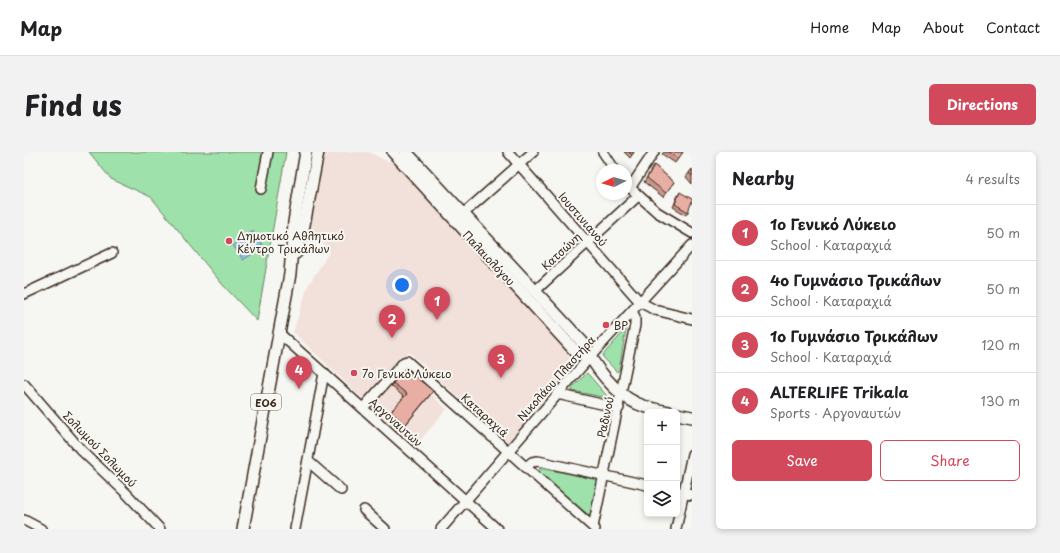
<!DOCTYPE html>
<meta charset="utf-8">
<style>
:root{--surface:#fff;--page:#f2f2f2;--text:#202124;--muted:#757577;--line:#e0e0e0;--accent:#d1495b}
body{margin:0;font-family:"Playpen Sans",sans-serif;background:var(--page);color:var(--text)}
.controls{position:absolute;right:12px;bottom:12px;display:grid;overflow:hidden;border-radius:6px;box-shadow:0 2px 6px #0003}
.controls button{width:36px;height:36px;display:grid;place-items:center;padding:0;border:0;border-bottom:1px solid var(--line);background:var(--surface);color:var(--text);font:20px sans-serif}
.compass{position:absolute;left:572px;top:12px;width:36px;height:36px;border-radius:50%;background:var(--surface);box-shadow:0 2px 6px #0003;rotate:265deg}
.you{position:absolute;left:378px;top:133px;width:14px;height:14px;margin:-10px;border:3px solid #fff;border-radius:50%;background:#1a73e8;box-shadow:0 0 0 6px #1a73e833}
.badge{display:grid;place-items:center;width:26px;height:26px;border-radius:50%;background:var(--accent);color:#fff;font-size:13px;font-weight:700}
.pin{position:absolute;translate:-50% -33px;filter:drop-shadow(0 1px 2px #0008)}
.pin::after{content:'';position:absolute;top:21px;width:14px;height:12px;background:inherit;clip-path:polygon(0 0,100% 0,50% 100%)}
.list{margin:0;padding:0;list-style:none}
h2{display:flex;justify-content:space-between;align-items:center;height:52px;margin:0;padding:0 16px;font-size:17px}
h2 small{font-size:13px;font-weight:400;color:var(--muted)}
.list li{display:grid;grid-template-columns:26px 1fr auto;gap:12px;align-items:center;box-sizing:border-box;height:56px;padding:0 16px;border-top:1px solid var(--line)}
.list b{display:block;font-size:15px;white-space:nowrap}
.list p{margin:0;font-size:13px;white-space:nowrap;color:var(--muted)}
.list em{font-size:13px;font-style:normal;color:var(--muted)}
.actions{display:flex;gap:8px;padding:12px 16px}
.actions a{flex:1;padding:9px 0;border:1px solid var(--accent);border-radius:6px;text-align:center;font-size:14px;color:var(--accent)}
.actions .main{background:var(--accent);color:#fff}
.icon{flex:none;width:22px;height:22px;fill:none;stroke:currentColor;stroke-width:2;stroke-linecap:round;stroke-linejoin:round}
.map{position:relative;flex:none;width:668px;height:377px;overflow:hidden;border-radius:6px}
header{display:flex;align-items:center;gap:24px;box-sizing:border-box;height:56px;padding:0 20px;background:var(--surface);border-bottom:1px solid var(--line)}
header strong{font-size:19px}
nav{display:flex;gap:22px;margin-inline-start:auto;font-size:14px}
.intro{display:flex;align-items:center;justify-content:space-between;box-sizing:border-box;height:96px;padding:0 24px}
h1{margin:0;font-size:28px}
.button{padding:10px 18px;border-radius:6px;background:var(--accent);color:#fff;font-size:14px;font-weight:700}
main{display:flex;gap:24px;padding:0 24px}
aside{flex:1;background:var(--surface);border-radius:6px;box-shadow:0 2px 6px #0003}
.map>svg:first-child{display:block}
</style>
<header>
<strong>Map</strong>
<nav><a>Home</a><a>Map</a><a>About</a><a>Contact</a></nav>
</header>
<div class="intro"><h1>Find us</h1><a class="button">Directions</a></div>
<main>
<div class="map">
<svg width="668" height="377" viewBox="0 0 668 377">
<rect width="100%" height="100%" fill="#f6f6f2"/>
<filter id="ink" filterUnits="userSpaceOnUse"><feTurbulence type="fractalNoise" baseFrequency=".025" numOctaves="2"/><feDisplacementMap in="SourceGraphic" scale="8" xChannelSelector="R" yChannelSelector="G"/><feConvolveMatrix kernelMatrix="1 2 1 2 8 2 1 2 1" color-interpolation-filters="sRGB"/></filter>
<g filter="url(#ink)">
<g fill="#f2e0da">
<path d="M321 0H345L364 10 367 7 543 199 547 209 545 221 484 290 385 200 341 249 269 180 284 134 306 99 285 79 299 2Z"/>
<path d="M379 216 423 257 390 295 345 254Z"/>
</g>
<g fill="#9ee1ab" stroke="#6c8664">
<path d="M65 0H262L233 169 198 132 127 45 87 27Z"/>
<path d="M602 177 595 218 593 220 578 204Z"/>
<path d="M563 221 584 245V246L548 239V236Z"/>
<path d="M516 316 575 328 567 365 515 321Z"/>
</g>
<path fill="#8cbee8" stroke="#6c8397" d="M229 79 239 95 219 108 209 93Z"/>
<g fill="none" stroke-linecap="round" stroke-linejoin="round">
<g stroke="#3b2a1e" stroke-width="12">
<g id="minor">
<path d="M484 0 616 150 631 158 668 167"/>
<path d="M579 0 591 18"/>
<path d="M602 32 633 60 668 81"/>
<path d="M606 36 630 0"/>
<path d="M237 37 244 0"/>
<path d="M439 62 509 0"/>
<path d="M511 139 614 44"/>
<path d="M0 142 88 101"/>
<path d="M255 181 473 377"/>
<path d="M0 232 57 298 102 341 136 377"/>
<path d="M533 242 595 256"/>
<path d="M339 256 380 210 383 209 571 377"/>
<path d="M284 309 317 338"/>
<path d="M502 315 508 310 514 309 623 333"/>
<path d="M653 340 668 343"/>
<path d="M340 358 361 377"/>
<path d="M0 368 17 377"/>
<path d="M569 375 611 173V165L608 159"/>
<path d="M271 377 300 221"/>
<path d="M417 377 565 206 668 93"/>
<path d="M652 377 668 302"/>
</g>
</g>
<g stroke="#3b2a1e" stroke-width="14">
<g id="major">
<path d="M369 0 553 201 565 206"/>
<path d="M382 0 561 193C568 213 592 242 612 251 622 256 634 258 645 260"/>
<path d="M272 101 280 73 294 0"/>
<path d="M653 262 668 265"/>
<path d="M219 377 266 122 270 70 282 0"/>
</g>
</g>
<use href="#minor" stroke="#f6f6f2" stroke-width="9"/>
<use href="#major" stroke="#f6f6f2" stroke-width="11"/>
</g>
<g fill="#c8968c" stroke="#3b2a1e">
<path d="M600 0H610L606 6Z"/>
<path d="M640 0H659L651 11 638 2Z"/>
<path d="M630 13 650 30 639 45 620 30Z"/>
<path d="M668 17V32L662 25Z"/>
<path d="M656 40 664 60 662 63 649 55 654 43Z"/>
<path d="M369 231 407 242 379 276 365 262 380 245 367 234Z"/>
</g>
<g fill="#e8aea3" stroke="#3b2a1e">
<path d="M605 0H610L608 3Z"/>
<path d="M644 0H659L654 7Z"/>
<path d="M630 13 650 30 642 41 623 26Z"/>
<path d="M668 17V24L665 21Z"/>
<path d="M656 40 668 47V49L664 60 651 52Z"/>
<path d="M382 217 409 239 381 273 367 259 383 242 369 231Z"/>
</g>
</g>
<g fill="#d1495b" stroke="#f6f6f2" stroke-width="1.5">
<circle cx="205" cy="89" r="4"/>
<circle cx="582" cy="173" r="4"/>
<circle cx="330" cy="221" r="4"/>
</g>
<g text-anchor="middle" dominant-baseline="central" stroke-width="4" stroke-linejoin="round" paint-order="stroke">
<rect fill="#f6f6f2" stroke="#73675e" stroke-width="1" x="227" y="242" width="30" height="16" rx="3"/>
<g font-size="10" font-weight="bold" fill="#3b2a1e">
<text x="242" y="250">ΕΟ6</text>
</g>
<g font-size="11" fill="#3b2a1e" stroke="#f6f6f2">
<text transform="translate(559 67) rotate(49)">Ιουστινιανού</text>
<text transform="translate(537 99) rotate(-43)">Κατσώνη</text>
<text transform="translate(465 106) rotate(47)">Παλαιολόγου</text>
<text transform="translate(532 226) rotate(-48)">Νικολάου Πλαστήρα</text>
<text transform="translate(461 263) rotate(42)">Καταραχιά</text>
<text transform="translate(581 265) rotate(-78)">Ραδινού</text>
<text transform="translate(372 270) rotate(42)">Αργοναυτών</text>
<text transform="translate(76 297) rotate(46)">Σολωμού Σολωμού</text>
</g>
<g font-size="11" fill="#3b2a1e" stroke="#f6f6f2" text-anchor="start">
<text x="213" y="83">Δημοτικό Αθλητικό<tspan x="213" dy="13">Κέντρο Τρικάλων</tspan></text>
<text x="590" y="173">BP</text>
<text x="338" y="221">7ο Γενικό Λύκειο</text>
</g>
</g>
</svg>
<div class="controls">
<button>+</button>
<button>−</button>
<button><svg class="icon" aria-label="layers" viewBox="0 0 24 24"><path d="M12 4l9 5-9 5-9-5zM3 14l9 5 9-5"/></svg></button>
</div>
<svg class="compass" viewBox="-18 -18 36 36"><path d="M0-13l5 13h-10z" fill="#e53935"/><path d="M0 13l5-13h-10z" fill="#757577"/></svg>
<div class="you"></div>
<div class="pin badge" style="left:413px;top:168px">1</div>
<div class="pin badge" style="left:368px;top:186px">2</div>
<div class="pin badge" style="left:477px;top:226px">3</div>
<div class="pin badge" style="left:275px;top:237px">4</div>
</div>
<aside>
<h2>Nearby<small>4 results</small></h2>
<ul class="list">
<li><span class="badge">1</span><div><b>1ο Γενικό Λύκειο</b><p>School · Καταραχιά</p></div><em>50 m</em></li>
<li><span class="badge">2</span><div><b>4ο Γυμνάσιο Τρικάλων</b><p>School · Καταραχιά</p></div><em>50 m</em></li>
<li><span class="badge">3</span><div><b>1ο Γυμνάσιο Τρικάλων</b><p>School · Καταραχιά</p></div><em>120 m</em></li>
<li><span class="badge">4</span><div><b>ALTERLIFE Trikala</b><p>Sports · Αργοναυτών</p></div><em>130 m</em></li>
</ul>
<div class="actions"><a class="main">Save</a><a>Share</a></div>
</aside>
</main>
